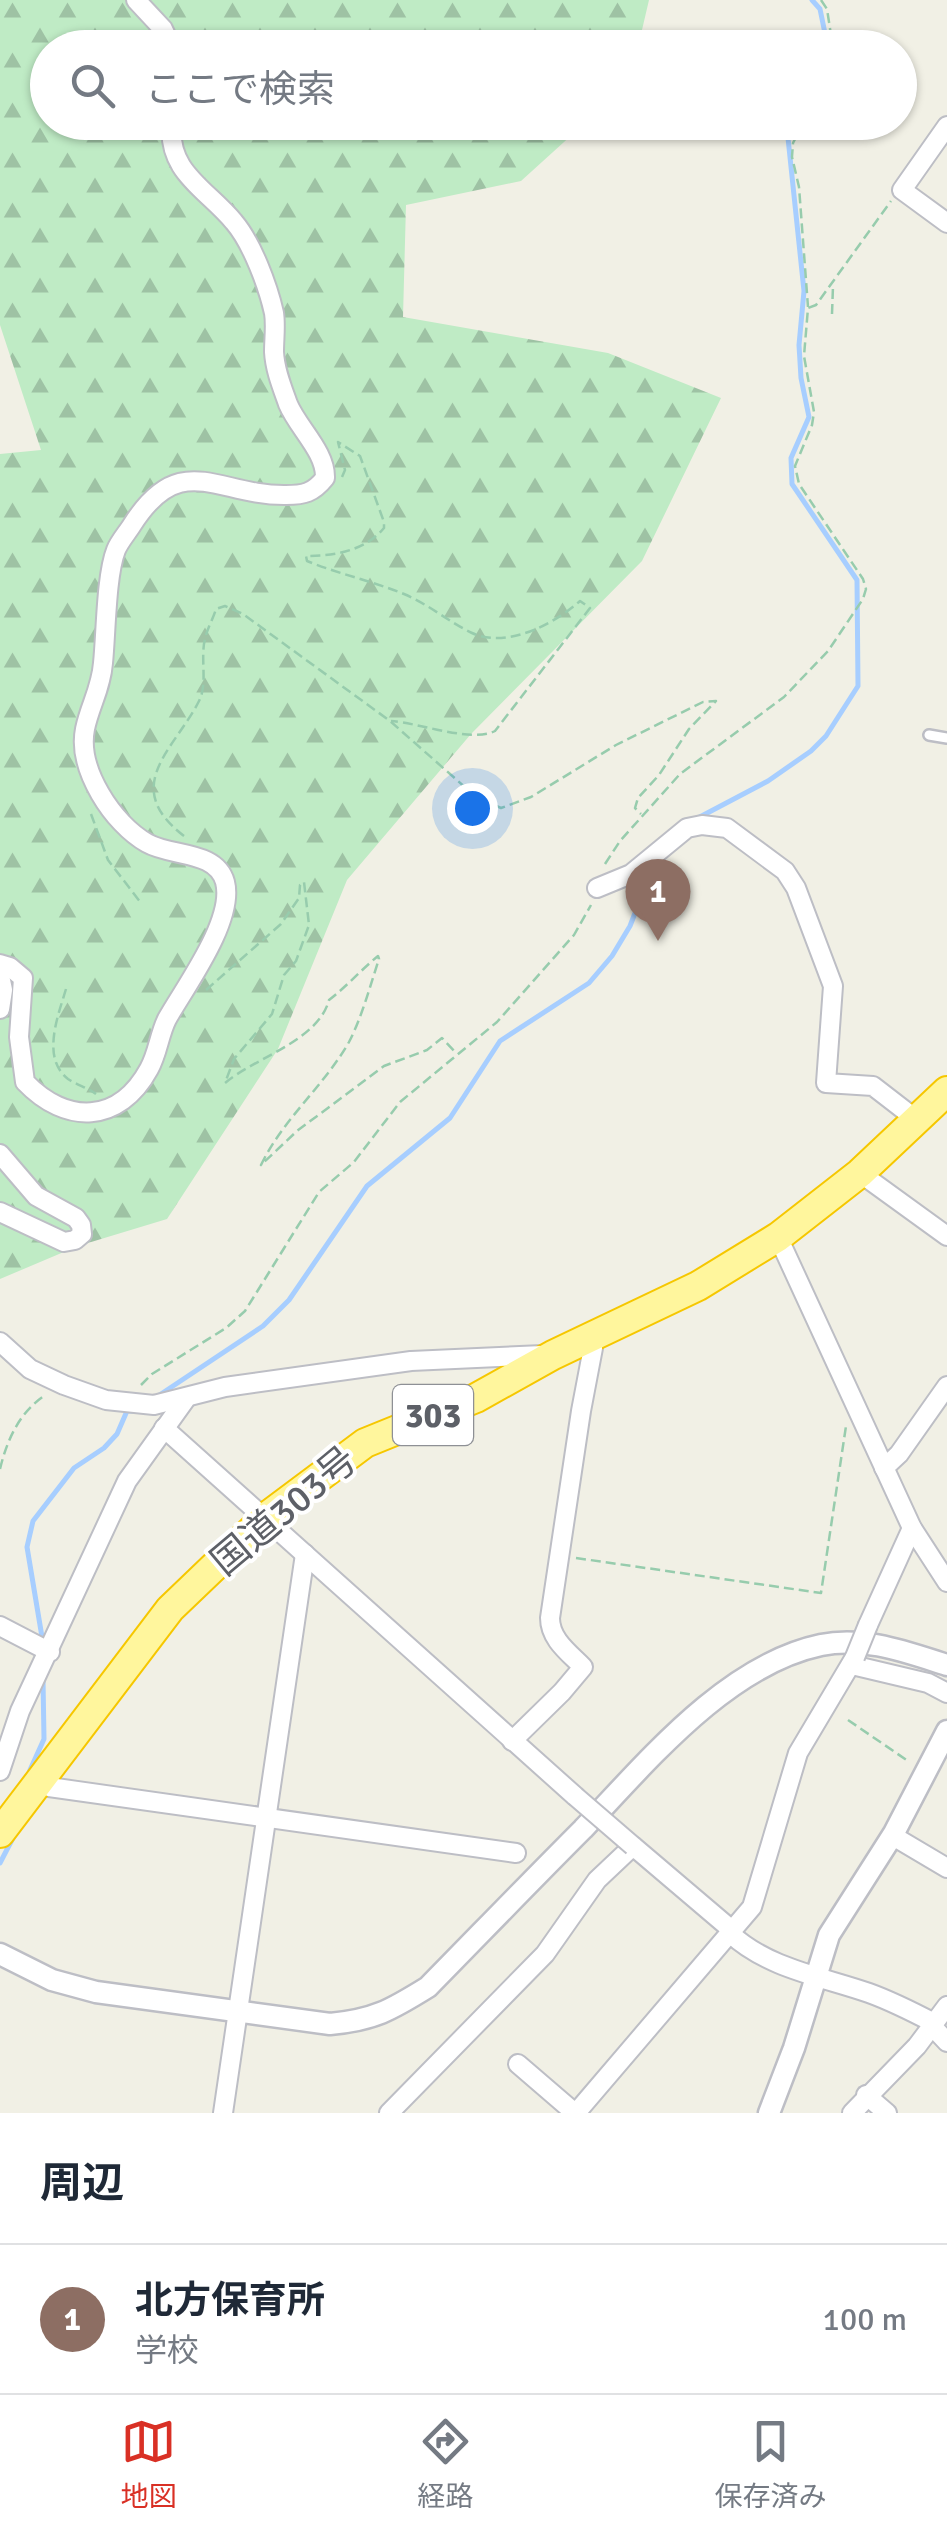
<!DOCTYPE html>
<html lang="ja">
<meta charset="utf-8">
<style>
:root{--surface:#fff;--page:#f6f6f7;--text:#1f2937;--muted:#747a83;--line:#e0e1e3;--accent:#d93025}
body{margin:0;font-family:Signika,"Noto Sans JP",sans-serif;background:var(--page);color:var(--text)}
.you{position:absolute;left:472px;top:808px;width:35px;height:35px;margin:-25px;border:8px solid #fff;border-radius:50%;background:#1a73e8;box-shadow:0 0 0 15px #1a73e833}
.badge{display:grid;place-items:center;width:65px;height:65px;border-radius:50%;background:var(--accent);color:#fff;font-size:32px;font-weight:700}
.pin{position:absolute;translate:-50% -82px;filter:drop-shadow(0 2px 5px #0008)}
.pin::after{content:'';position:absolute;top:52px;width:35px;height:30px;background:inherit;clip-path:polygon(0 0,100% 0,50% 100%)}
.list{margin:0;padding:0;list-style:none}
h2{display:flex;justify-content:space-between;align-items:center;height:130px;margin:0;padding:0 40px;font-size:42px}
h2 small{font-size:32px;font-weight:400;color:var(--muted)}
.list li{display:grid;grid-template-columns:65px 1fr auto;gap:30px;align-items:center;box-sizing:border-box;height:150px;padding:0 40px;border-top:2px solid var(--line)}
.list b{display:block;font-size:38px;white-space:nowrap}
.list p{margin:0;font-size:32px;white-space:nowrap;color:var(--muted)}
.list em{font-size:32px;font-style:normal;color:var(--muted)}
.icon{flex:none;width:55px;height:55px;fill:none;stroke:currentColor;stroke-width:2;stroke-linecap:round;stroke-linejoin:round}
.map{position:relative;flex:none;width:947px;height:2113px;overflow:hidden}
.search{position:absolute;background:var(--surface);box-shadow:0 2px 8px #0004;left:30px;right:30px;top:30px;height:110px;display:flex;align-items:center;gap:25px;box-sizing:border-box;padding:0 35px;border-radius:55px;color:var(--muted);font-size:38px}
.sheet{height:280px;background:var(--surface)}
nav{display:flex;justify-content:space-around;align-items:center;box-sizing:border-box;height:140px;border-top:2px solid var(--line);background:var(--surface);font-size:28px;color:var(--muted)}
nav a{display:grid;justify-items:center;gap:5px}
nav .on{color:var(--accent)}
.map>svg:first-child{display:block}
</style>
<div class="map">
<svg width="947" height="2113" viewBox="0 0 947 2113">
<defs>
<pattern id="forest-firs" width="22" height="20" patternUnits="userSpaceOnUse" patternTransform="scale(2.5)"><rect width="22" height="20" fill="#bfebc5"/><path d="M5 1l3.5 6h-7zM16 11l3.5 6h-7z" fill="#9ec2a4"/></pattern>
</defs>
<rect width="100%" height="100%" fill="#f1f0e5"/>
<path fill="url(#forest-firs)" d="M0 0H649L638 47 48 48V122L585 123 521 181 406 205 403 317 608 353 721 398 642 561 471 734 347 880 278 1049 167 1219 78 1246 0 1279V454L41 450 0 325Z"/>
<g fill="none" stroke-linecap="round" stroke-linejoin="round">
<g stroke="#a7ceff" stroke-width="5">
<path d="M812 0 820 9 828 48"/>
<path d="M694 820 768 781 811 751 826 736 858 686 857 580 792 484 791 458 809 417 801 378 799 345 804 291 788 138 796 122"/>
<path d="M158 1396 263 1326 289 1300 367 1186 450 1118 500 1041 589 983 612 956 630 926 654 864"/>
<path d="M43 1643 27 1547 33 1521 74 1468 104 1448 117 1434 127 1411H143"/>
<path d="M30 1770 44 1739 43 1679"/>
<path d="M0 1863 15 1834"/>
</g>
<g stroke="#bdbec5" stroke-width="14">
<path id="service" d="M929 735 947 738"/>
</g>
<g stroke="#bdbec5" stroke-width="22">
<g id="minor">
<path d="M136 0 163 29 172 48"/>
<path d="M947 126 902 190 947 223"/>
<path d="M597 888 631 874 687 828 702 825 727 828 785 871 796 888 833 986 826 1083 873 1086 917 1120"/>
<path d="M0 964 10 967 23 978 19 1037 25 1082C66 1125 119 1124 149 1069 158 1053 159 1035 167 1019 185 987 235 920 225 882 216 850 171 857 147 843 113 824 77 769 85 729 90 705 101 689 103 663 106 635 106 575 116 550 119 542 127 533 132 525 181 448 217 496 286 495 304 495 313 493 325 478 326 452 298 428 288 404 282 387 275 370 274 352 274 339 276 325 274 313 268 286 252 243 234 222 207 189 166 172 172 122"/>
<path d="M0 976 3 990 0 1009"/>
<path d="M0 1154 36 1196 76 1218 81 1225 82 1234 75 1240 64 1242 0 1212"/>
<path d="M860 1173 947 1236"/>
<path d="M778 1237 912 1528 947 1582"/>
<path d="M0 1342 30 1369 64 1385 106 1400 154 1405 225 1387 411 1361 543 1355"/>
<path d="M164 1428 575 1796"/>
<path d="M884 1468 899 1454 947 1386"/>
<path d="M868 1625 912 1528"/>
<path d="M0 1626 50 1652"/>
<path d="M852 1665 928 1683 947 1693"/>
<path d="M512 1741 562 1692 583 1667C568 1652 550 1639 550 1618L581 1411 593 1348 590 1337"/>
<path d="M0 1771 20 1711 127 1481 185 1400"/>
<path d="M38 1780 49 1787 516 1853"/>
<path d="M893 1836 947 1868"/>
<path d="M731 1934C767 1968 823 1977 869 1993 891 2001 913 2012 934 2023"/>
<path d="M932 2026 947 2042"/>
<path d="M518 2064 575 2113"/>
<path d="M866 2095 887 2113"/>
<path d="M223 2113 305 1554"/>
<path d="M389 2113 545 1954 597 1880 633 1846 733 1931"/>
<path d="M576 2113 752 1907 798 1753 855 1657"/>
<path d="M852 2113 917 2046 947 2006"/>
</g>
</g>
<g stroke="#bdbec5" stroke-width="25">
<g id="tertiary">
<path d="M0 1954 52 1980 96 1992 330 2024C374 2020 391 2010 428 1987 480 1934 531 1881 583 1829 647 1762 726 1665 821 1645 864 1636 906 1652 947 1665"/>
<path d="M769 2113 794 2048 829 1935 894 1833 947 1731"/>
</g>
</g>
<g stroke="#f6c700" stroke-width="32">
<path id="trunk" d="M0 1833 170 1609 266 1517 365 1443 476 1398 553 1355 698 1286 778 1237 860 1173 947 1091"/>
</g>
<g stroke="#97ccad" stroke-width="2.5" stroke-dasharray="10 5" stroke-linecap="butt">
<path d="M821 0 827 9 833 48"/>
<path d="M804 122 793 143 792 157 799 187 808 307"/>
<path d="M832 314 833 286"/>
<path d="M342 477 345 470 338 442 360 456 384 522V528C365 551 334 556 306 556L307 561C339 574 372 581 404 594 428 604 449 622 472 633 507 649 554 624 580 601L590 608 495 731C471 743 420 723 391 721"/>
<path d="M91 814 108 860 141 903"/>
<path d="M184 836C119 786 175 749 199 701 208 684 200 658 205 639 207 629 213 619 216 609L225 606 243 614 390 721 475 796 501 808 531 797 616 745 703 702 716 701 689 729 659 775 638 798 635 808 641 814"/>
<path d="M605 864 620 841 680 774 784 697 828 651 863 599 866 589 863 579 799 484 795 466 812 425 814 412 804 356 808 308 816 305 891 201"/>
<path d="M66 989C58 1016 41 1058 68 1079 77 1085 88 1088 96 1094"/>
<path d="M206 990 281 924 299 898 300 885 304 882 309 925 296 961 284 975 272 1014 234 1059 225 1083C256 1057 318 1041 329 1000 347 986 361 970 378 956L379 959C370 986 362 1017 349 1042 324 1086 283 1119 261 1165L297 1131 384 1066 427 1050 442 1038 457 1054"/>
<path d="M141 1385 152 1374 226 1328 245 1311 319 1192 354 1162 400 1102 497 1022 574 935 591 905"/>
<path d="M0 1469C7 1440 19 1413 44 1396"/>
<path d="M576 1558 821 1593 846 1426"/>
<path d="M848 1720 908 1761"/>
</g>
<use href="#service" stroke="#fff" stroke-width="9"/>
<use href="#minor" stroke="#fff" stroke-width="18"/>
<use href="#tertiary" stroke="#fff" stroke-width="20"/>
<use href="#trunk" stroke="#fff69d" stroke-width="28"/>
<g stroke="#bdbec5" stroke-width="22" stroke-linecap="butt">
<g id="minor-bridge">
<path d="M855 1657 868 1625"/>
<path d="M575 1796 633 1846"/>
</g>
</g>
<use href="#minor-bridge" stroke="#fff" stroke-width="18"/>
</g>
<g text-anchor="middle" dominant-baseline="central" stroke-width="8" stroke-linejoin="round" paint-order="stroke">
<rect fill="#fff" stroke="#8e9095" stroke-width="2.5" x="393" y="1385" width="80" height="60" rx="8"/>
<g font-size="35" font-weight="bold" fill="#5d6067">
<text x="433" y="1415">303</text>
</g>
<g font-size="38" fill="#5d6067" stroke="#fff">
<text transform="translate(284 1511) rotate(-40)">国道303号</text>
</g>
</g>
</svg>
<div class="you"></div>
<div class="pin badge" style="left:658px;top:941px;background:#8d6e63">1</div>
<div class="search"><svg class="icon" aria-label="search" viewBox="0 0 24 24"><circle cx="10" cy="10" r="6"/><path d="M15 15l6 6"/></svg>ここで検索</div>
</div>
<section class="sheet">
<h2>周辺<small></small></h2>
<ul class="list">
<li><span class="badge" style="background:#8d6e63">1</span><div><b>北方保育所</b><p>学校</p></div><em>100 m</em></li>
</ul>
</section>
<nav>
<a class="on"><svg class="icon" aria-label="map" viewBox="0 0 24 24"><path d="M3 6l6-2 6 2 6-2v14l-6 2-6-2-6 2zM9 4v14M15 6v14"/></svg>地図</a>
<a><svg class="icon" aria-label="directions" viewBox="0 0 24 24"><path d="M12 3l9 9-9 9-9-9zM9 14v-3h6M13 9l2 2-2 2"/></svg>経路</a>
<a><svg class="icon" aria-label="saved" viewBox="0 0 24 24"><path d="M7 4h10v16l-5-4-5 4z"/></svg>保存済み</a>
</nav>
